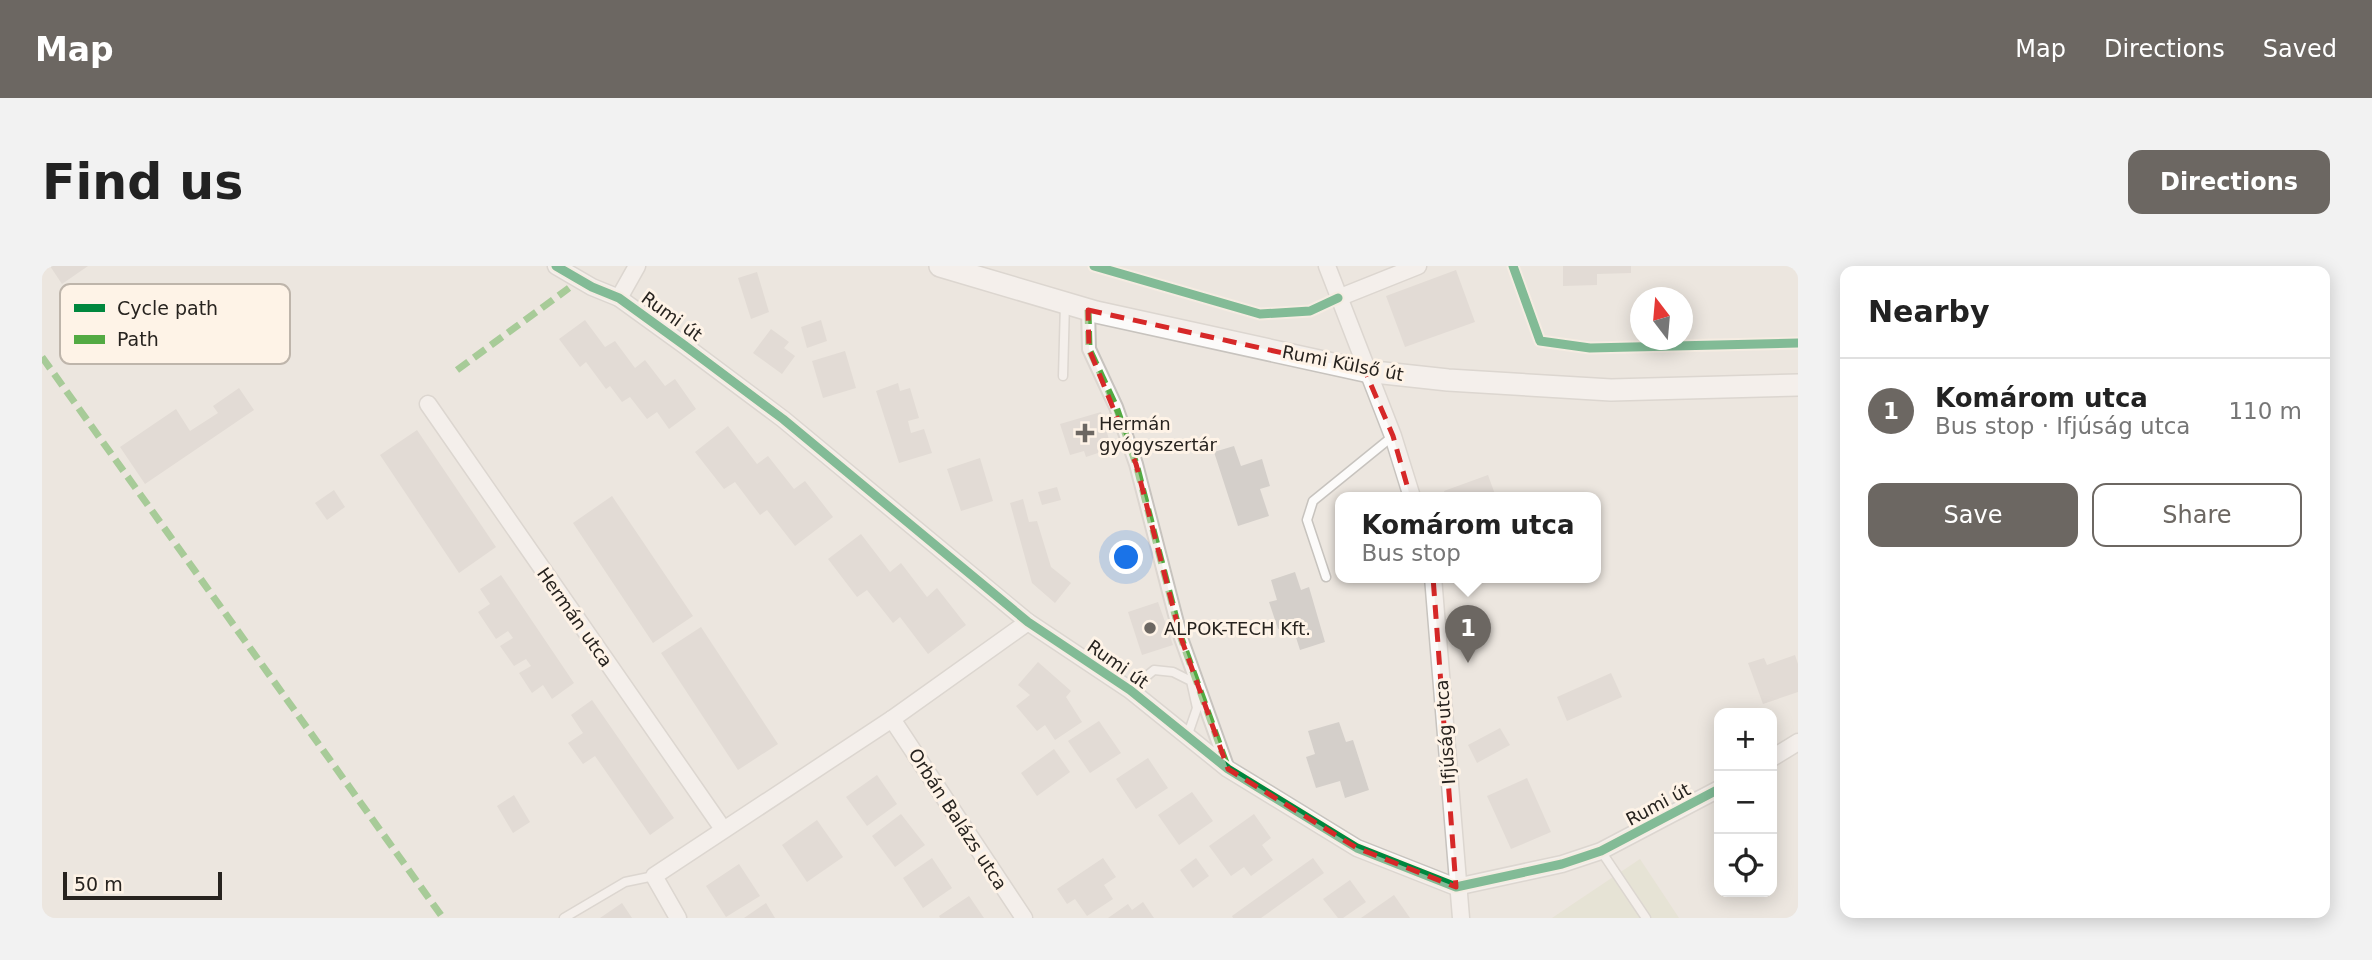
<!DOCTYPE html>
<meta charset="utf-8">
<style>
:root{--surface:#fff;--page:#f2f2f2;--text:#222;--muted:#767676;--line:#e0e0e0;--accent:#6c6762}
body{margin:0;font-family:"DejaVu Sans",sans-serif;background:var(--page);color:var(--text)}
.controls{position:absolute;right:21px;bottom:21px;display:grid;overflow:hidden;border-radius:14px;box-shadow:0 4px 18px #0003}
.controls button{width:63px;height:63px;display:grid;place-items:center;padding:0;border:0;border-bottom:2px solid var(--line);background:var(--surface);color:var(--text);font:35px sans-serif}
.compass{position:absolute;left:1588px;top:21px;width:63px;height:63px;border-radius:50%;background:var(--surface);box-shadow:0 4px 18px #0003;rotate:344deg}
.scale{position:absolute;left:21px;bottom:18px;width:159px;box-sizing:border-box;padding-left:7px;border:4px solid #27231f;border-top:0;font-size:19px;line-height:24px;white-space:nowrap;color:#27231f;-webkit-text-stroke:5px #fef3e7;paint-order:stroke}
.you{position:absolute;left:1085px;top:292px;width:24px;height:24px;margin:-18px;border:5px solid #fff;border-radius:50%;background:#1a73e8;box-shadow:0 0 0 10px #1a73e833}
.badge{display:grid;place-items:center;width:46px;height:46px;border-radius:50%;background:var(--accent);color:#fff;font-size:23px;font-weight:700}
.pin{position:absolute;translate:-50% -58px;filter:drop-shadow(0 2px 4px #0008)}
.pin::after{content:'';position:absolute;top:37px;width:24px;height:21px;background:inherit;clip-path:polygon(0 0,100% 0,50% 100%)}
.popup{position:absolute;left:1293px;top:226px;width:266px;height:91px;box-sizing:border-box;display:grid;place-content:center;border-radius:14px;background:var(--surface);filter:drop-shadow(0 2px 5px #0005);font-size:23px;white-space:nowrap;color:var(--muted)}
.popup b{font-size:26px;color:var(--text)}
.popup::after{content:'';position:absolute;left:50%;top:100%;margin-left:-14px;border:14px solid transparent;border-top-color:var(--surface)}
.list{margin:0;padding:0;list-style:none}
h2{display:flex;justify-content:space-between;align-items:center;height:91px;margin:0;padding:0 28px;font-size:30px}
h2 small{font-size:23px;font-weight:400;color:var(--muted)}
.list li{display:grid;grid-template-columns:46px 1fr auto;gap:21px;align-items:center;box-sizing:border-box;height:105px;padding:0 28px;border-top:2px solid var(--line)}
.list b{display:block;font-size:26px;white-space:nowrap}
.list p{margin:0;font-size:23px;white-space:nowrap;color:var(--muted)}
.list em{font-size:23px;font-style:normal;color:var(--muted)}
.actions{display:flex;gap:14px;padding:21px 28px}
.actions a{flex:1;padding:16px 0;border:2px solid var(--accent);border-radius:14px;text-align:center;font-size:24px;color:var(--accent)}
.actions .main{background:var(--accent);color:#fff}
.icon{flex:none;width:38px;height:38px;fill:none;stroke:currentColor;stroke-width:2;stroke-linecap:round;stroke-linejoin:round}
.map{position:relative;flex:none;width:1756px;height:652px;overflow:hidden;border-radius:14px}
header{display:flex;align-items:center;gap:42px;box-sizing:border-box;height:98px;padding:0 35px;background:var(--accent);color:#fff}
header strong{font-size:33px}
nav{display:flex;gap:38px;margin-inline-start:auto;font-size:24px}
.intro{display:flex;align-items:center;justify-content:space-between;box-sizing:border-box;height:168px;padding:0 42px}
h1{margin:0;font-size:49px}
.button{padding:18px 32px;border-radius:14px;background:var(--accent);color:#fff;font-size:24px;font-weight:700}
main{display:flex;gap:42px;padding:0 42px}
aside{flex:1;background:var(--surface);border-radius:14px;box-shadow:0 4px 18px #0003}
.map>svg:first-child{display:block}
</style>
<header>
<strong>Map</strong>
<nav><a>Map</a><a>Directions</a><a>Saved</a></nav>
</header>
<div class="intro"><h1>Find us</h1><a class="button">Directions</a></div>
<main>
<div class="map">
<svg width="1756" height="652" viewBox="0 0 1756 652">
<rect width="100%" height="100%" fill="#ece6df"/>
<path fill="#dee0ca" d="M1598 593 1637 652H1510Z"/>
<g fill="#d4cfca">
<path d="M8 0H46L20 18Z"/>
<path d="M1521 0H1589V7L1555 8V19L1521 20Z"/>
<path d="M1414 4 1433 56 1363 81 1344 30Z"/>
<path d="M715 6 727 46 709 53 696 12Z"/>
<path d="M543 54 563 81 573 75 593 102 603 94 623 120 633 113 654 143 627 163 615 146 605 153 588 131 580 136 568 120 564 123 544 96 538 101 517 73Z"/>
<path d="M779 54 785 75 765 82 759 61Z"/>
<path d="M729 63 747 76 742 82 753 90 740 108 711 87Z"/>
<path d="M803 85 814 122 781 132 770 95Z"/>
<path d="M856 117 858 125 868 122 877 152 866 155 869 167 882 163 890 187 857 197 834 125Z"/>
<path d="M197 122 212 144 103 218 78 181 134 143 148 165 176 147 171 140Z"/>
<path d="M1059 146 1068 177 1060 179 1062 185 1044 191 1042 185 1028 189 1018 158Z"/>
<path d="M686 160 715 198 726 190 752 223 763 215 791 251 753 280 725 244 718 249 693 216 682 223 653 186Z"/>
<path d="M375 164 454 281 417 307 338 189Z"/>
<path d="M1192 180 1199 200 1220 193 1228 220 1218 223 1227 250 1196 260 1172 186Z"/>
<path d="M938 192 951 235 919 245 905 203Z"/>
<path d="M1446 209 1454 231H1404L1402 225Z"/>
<path d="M1015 221 1019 234 1000 239 996 226Z"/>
<path d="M292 224 303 241 285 254 273 237Z"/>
<path d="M570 230 651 350 611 377 531 257Z"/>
<path d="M981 233 987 256 995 255 1009 301 1029 317 1013 337 990 317 968 237Z"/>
<path d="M819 268 848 306 859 297 885 331 895 322 924 359 886 388 858 351 851 357 825 324 815 331 786 293Z"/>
<path d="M1253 306 1259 324 1267 321 1283 376 1258 384 1250 359 1236 363 1227 336 1235 334 1229 314Z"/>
<path d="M459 309 532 417 510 433 501 419 490 427 477 407 489 400 484 393 472 400 458 380 471 372 466 365 454 373 436 346 448 338 438 323Z"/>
<path d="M1116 336 1131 379 1100 389 1086 346Z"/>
<path d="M659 361 736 478 696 504 619 387Z"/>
<path d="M1753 389 1756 398V426L1721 438 1706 397 1722 392 1725 399Z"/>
<path d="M996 396 1029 425 1024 431 1040 456 1013 474 1003 459 995 465 974 440 988 429 976 419Z"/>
<path d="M1569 407 1580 431 1525 455 1515 431Z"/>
<path d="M550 434 632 552 608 569 553 490 541 498 526 477 541 467 529 449Z"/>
<path d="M1057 455 1079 487 1048 507 1026 475Z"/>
<path d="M1297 456 1304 476 1311 474 1327 524 1303 532 1298 515 1274 522 1264 491 1273 488 1266 465Z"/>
<path d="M1458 462 1468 479 1435 497 1426 479Z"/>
<path d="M1012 483 1028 506 995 530 979 507Z"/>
<path d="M1106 492 1126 522 1094 543 1074 513Z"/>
<path d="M835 509 855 538 825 560 804 531Z"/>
<path d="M1485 512 1509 566 1469 583 1445 530Z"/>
<path d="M1150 526 1171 555 1137 579 1116 549Z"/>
<path d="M472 529 488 556 471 567 455 540Z"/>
<path d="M859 548 883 579 853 601 830 570Z"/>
<path d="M1212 548 1229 572 1220 579 1231 594 1209 610 1202 601 1189 610 1167 580Z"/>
<path d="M775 554 801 591 765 616 740 579Z"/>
<path d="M890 592 910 622 881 642 861 612Z"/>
<path d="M1061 592 1074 611 1062 619 1071 633 1045 650 1033 633 1025 638 1015 623Z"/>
<path d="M1154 592 1167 610 1151 622 1138 604Z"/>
<path d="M1271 592 1282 607 1219 652H1191L1190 650Z"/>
<path d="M697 598 718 630 684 651 664 620Z"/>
<path d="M1308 614 1324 636 1301 652H1296L1281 633Z"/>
<path d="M1352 629 1368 652H1319Z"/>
<path d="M927 630 942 652H898L897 650Z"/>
<path d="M1101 636 1112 652H1066L1086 638 1090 644Z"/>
<path d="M580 637 590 652H558Z"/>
<path d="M724 637 733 652H702Z"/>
</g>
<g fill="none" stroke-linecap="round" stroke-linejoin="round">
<g stroke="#c7c3be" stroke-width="11">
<g id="service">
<path d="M1021 110 1023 37"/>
<path d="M1284 311 1265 254 1271 235 1351 170"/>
<path d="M1088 424 1112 404 1131 406 1149 415 1155 442 1145 471"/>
<path d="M1559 585 1604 652"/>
<path d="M522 652 583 616 612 610"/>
</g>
</g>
<g stroke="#c7c3be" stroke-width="16">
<path id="pedestrian" d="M1046 44 1047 83 1074 141 1094 198 1139 372 1186 503"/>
</g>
<g stroke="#c7c3be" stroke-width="19">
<g id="minor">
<path d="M514 0 550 21 577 32 642 79 741 153 986 356 1088 424 1186 503 1315 582 1414 621 1520 598 1559 585 1677 523"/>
<path d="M1285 0 1351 170 1370 231"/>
<path d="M577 32 595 0"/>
<path d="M1296 32 1376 0"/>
<path d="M386 138 681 563"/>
<path d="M1391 311 1419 652"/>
<path d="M850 453 982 652"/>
<path d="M1730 492 1756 476"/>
<path d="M636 652 612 610 850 453 986 356"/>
</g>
</g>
<g stroke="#c7c3be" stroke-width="24">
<path id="tertiary" d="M898 0 1054 46 1323 105 1406 114 1569 124 1756 119"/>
</g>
<use href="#service" stroke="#fcfbfa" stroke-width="8"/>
<use href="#pedestrian" stroke="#fcfbfa" stroke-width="12"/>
<use href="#minor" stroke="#fcfbfa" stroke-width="16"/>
<use href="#tertiary" stroke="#fcfbfa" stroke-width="21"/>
<g stroke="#53aa43" stroke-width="7" stroke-dasharray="14 7" stroke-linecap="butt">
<path d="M1046 44 1047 83 1074 141 1094 198 1139 372 1185 500"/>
<path d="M0 91 401 652"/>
<path d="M415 104 527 22"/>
</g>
<g stroke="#fef3e7" stroke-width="13">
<g id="cycleway">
<path d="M514 0 550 21 577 32 642 79 741 153 986 356 1088 424 1186 503 1315 582 1414 621 1520 598 1559 585 1677 523"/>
<path d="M1052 0 1218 48 1268 45 1296 32"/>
<path d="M1471 0 1498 75 1548 82 1756 77"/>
</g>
</g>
<use href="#cycleway" stroke="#00873e" stroke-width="9"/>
</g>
<path d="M0 0H1756V652H0ZM1046 44 1323 105 1351 170 1391 311 1414 621 1315 582 1186 503 1139 372 1094 198 1047 83Z" fill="#ece6df" fill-opacity=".55" fill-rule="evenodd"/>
<path fill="none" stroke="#d62828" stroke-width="5" stroke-dasharray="14 9" stroke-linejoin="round" d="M1046 44 1323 105 1351 170 1391 311 1414 621 1315 582 1186 503 1139 372 1094 198 1047 83Z"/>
<g fill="#6c6762" stroke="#fef3e7" stroke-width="2.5">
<path d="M1039.5 156.5h7v7h7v7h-7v7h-7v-7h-7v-7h7z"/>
<circle cx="1108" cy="362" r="7"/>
</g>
<g text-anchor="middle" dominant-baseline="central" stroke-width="6" stroke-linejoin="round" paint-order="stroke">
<g font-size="18" fill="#27231f" stroke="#fef3e7">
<text transform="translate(630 50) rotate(36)">Rumi út</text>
<text transform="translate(1301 97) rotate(11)">Rumi Külső út</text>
<text transform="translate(533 351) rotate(55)">Hermán utca</text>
<text transform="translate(1076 398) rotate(35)">Rumi út</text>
<text transform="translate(1403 466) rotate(-94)">Ifjúság utca</text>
<text transform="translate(1616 538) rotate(-28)">Rumi út</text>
<text transform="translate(916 553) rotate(57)">Orbán Balázs utca</text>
</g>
<g font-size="18" fill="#27231f" stroke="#fef3e7" text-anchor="start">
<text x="1057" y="157">Hermán<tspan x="1057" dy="21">gyógyszertár</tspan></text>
<text x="1122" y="362">ALPOK-TECH Kft.</text>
</g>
</g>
<rect x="18" y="18" width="230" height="80" rx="10" fill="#fef3e7" stroke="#beb5ab" stroke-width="2"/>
<rect x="32" y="38" width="31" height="8" fill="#00873e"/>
<rect x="32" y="69" width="31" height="9" fill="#53aa43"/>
<g font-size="19" fill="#27231f">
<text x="75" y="49">Cycle path</text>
<text x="75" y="80">Path</text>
</g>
</svg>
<div class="controls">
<button>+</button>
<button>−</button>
<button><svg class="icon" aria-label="locate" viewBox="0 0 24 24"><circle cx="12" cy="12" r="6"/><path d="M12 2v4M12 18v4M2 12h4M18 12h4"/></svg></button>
</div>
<svg class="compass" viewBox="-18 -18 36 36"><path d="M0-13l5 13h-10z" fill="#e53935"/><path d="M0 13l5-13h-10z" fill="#767676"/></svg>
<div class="scale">50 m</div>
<div class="you"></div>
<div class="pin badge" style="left:1426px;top:397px">1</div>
<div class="popup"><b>Komárom utca</b>Bus stop</div>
</div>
<aside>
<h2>Nearby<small></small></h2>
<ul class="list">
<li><span class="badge">1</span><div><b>Komárom utca</b><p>Bus stop · Ifjúság utca</p></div><em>110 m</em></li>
</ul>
<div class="actions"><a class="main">Save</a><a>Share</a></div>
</aside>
</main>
